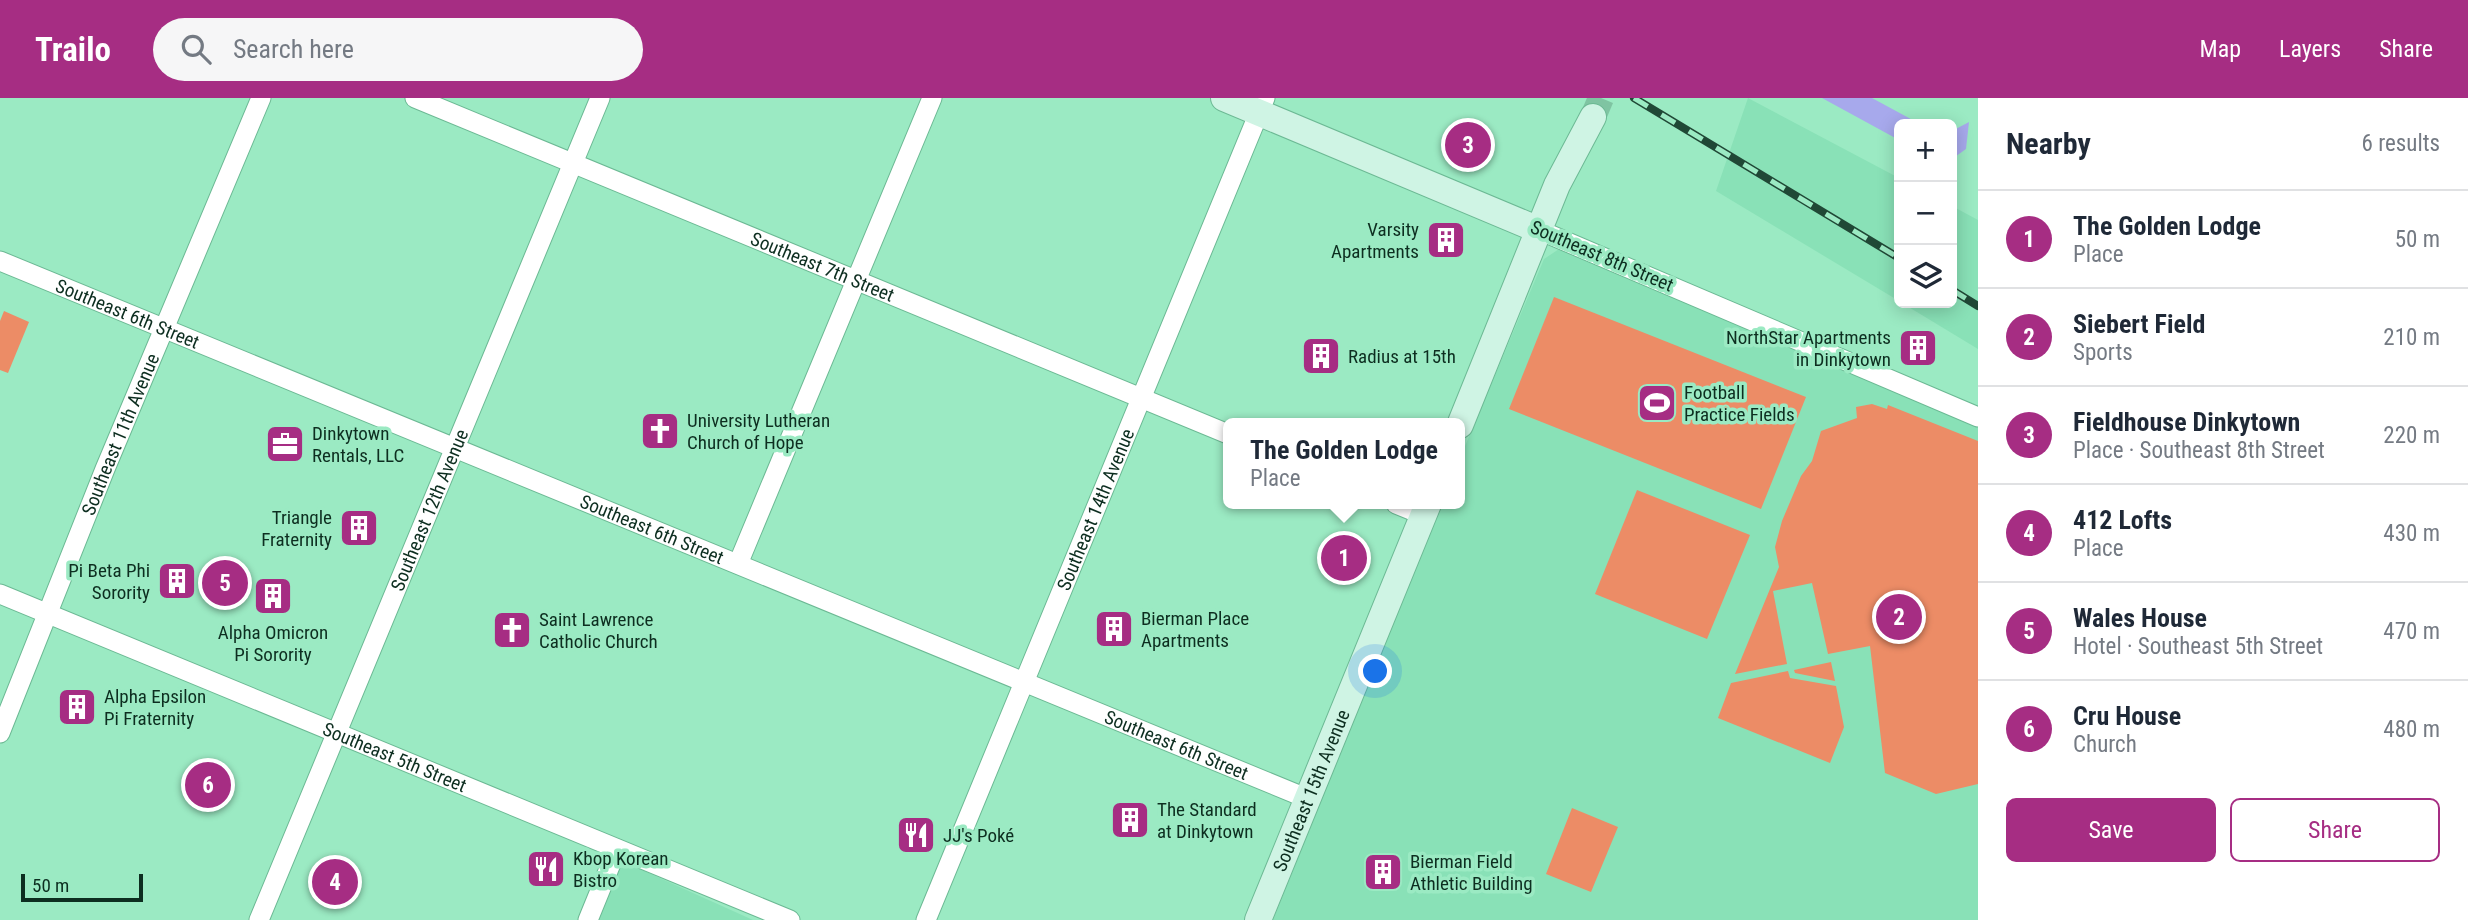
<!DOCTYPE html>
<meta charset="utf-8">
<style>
:root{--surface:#fff;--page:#f6f6f7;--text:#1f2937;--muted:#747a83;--line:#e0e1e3;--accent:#a62d83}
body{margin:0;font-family:"Roboto Condensed",sans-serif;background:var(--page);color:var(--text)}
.controls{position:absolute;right:21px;top:21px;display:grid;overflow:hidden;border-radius:10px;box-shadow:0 4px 18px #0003}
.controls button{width:63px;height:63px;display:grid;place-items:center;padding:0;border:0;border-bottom:2px solid var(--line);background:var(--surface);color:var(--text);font:35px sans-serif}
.scale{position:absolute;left:21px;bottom:18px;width:122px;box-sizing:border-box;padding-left:7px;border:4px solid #0d2e20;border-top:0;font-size:19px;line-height:24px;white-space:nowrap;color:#0d2e20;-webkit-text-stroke:5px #9beac3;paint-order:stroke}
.you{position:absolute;left:1376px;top:574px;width:24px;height:24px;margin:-18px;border:5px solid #fff;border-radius:50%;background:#1a73e8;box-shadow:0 0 0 10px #1a73e833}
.badge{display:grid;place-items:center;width:46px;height:46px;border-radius:50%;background:var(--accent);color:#fff;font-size:23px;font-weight:700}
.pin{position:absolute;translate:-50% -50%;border:4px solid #fff;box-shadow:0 2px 7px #0006}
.popup{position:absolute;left:1223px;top:320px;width:242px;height:91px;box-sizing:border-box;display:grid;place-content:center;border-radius:10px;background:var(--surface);filter:drop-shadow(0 2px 5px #0005);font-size:23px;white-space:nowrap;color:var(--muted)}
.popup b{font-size:26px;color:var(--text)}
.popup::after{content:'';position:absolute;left:50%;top:100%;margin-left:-14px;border:14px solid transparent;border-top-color:var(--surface)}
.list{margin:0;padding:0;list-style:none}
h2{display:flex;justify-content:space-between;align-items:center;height:91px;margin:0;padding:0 28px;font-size:30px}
h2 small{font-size:23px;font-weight:400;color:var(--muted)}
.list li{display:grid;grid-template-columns:46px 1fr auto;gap:21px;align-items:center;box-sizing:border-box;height:98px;padding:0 28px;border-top:2px solid var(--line)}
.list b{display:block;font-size:26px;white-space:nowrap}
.list p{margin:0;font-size:23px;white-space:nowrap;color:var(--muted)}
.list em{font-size:23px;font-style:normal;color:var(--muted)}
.actions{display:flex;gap:14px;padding:21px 28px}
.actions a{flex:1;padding:16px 0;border:2px solid var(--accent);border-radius:10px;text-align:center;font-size:24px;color:var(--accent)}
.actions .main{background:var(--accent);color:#fff}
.icon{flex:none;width:38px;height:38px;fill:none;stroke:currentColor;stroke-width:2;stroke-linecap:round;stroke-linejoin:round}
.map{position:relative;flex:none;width:1978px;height:822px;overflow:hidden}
header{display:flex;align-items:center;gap:42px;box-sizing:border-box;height:98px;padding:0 35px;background:var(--accent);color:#fff}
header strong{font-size:33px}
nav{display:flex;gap:38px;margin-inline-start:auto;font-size:24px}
.search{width:490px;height:63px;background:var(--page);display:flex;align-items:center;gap:18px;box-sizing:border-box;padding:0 24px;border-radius:38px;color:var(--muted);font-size:26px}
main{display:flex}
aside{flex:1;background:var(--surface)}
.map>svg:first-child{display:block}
</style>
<header>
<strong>Trailo</strong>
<div class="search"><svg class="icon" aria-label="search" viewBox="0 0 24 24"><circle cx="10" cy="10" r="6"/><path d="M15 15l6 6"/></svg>Search here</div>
<nav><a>Map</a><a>Layers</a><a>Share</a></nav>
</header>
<main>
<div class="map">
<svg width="1978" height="822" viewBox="0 0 1978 822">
<rect width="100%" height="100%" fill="#9beac3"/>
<g fill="#89e1b7">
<path d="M1748 0 1899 80V203L1716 93Z"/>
<path d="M1952 108 1978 122V251L1902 205H1952Z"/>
<path d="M1562 149 1978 319V822H1273L1441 406H1460V360L1544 161Z"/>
<path d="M622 763 753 822H598Z"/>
</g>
<g fill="#ec8c66">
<path d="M1554 199 1806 299 1761 411 1509 311Z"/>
<path d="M4 213 29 224 8 275 0 272V223Z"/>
<path d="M1872 306 1887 311 1888 307 1978 343V686L1936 696 1885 675 1870 548 1828 556 1812 485 1773 493 1787 566 1735 576 1779 469 1775 449 1782 423 1801 378 1812 363 1821 333 1857 320 1856 309Z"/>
<path d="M1637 392 1750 437 1707 541 1595 496Z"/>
<path d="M1831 564 1835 583 1795 575 1794 572Z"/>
<path d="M1788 573 1790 580 1836 588 1844 629 1830 665 1718 620 1731 585Z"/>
<path d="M1572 710 1618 729 1591 794 1546 776Z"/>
</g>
<g fill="#a7a9ec">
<path d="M1822 0H1872L1920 26H1899V42Z"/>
<path d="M1969 24 1966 51 1952 61V33Z"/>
</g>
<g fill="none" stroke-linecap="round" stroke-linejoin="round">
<path stroke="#7fc4a2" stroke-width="26" stroke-dasharray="26 13" stroke-linecap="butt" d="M1593 19 1601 0"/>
<g stroke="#6cb994" stroke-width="21">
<g id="street">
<path id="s1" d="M415 0 1228 336"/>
<path d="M1539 132 1978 319"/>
<path id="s2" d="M0 163 1306 700"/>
<path d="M1396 406 1423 417"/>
<path d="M738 466 932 0"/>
<path id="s3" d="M0 496 790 822"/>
<path id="s4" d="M0 635 105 371 261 0"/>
<path id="s5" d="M259 822 600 0"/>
<path d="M588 822 617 751"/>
<path id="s6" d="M926 822 1265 0"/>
</g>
</g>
<g stroke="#6cb994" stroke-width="28">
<g id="secondary">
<path d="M1224 0 1539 132"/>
<path d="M1460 327 1557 87 1593 19"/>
<path id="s7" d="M1258 822 1428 406"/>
</g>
</g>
<use href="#street" stroke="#fff" stroke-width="19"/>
<use href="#secondary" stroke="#cff4e4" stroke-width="26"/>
<g stroke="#204836" stroke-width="8">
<g id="rail">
<path d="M1634 0 1899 160"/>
<path d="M1952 192 1978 208"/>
</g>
</g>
<use href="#rail" stroke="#9beac3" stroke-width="5" stroke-dasharray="16" stroke-linecap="butt"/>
</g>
<defs>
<g id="building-square" transform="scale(2.0125)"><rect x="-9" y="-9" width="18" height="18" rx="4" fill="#a62d83" stroke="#9beac3"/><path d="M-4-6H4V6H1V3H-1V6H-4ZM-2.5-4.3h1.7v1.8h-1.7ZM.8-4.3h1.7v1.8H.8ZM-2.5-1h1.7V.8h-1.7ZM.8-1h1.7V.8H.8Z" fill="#fff"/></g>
<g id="stadium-square" transform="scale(2.0125)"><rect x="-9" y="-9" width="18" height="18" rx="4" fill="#a62d83" stroke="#9beac3"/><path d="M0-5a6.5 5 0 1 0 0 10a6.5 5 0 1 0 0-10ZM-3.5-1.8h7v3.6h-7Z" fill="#fff"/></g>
<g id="church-square" transform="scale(2.0125)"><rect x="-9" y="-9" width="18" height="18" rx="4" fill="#a62d83" stroke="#9beac3"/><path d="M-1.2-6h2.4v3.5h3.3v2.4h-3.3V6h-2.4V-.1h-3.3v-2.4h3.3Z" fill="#fff"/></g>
<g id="office-square" transform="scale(2.0125)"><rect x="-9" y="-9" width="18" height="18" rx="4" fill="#a62d83" stroke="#9beac3"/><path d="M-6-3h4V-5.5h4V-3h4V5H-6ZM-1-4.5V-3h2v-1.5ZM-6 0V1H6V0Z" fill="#fff"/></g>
<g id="restaurant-square" transform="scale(2.0125)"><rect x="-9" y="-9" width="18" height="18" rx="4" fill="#a62d83" stroke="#9beac3"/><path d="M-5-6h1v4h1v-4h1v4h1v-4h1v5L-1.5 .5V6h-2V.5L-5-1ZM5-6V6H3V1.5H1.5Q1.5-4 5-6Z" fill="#fff"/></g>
</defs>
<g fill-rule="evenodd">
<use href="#building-square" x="1446" y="142"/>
<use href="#building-square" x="1918" y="250"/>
<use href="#building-square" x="1321" y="258"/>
<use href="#stadium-square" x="1657" y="305"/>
<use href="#church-square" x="660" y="333"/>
<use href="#office-square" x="285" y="346"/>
<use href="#building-square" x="359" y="430"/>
<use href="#building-square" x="177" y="483"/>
<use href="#building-square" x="273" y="498"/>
<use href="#building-square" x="1114" y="531"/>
<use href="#church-square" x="512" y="532"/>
<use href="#building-square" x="77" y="609"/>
<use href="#building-square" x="1130" y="722"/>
<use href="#restaurant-square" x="916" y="737"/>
<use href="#restaurant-square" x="546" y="771"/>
<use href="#building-square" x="1383" y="774"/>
</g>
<g text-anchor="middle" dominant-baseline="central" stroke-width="7" stroke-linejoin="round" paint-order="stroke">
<g font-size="19" fill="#0d2e20" stroke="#9beac3" text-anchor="start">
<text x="1419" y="131" text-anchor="end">Varsity<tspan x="1419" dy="22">Apartments</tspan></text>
<text x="1891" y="239" text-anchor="end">NorthStar Apartments<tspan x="1891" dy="22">in Dinkytown</tspan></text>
<text x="1348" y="258">Radius at 15th</text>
<text x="1684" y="294">Football<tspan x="1684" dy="22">Practice Fields</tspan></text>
<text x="687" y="322">University Lutheran<tspan x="687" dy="22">Church of Hope</tspan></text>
<text x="312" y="335">Dinkytown<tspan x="312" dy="22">Rentals, LLC</tspan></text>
<text x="332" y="419" text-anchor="end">Triangle<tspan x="332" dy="22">Fraternity</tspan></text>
<text x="150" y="472" text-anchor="end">Pi Beta Phi<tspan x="150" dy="22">Sorority</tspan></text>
<text x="1141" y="520">Bierman Place<tspan x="1141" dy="22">Apartments</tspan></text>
<text x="539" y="521">Saint Lawrence<tspan x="539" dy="22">Catholic Church</tspan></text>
<text x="273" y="534" text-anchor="middle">Alpha Omicron<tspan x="273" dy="22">Pi Sorority</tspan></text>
<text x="104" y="598">Alpha Epsilon<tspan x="104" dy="22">Pi Fraternity</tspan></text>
<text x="1157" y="711">The Standard<tspan x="1157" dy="22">at Dinkytown</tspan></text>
<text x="943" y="737">JJ's Poké</text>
<text x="573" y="760">Kbop Korean<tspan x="573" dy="22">Bistro</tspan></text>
<text x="1410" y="763">Bierman Field<tspan x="1410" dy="22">Athletic Building</tspan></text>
</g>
<g font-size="19" fill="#0d2e20" stroke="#9beac3">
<text transform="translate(1602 158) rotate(23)">Southeast 8th Street</text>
<text stroke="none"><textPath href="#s1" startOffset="441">Southeast 7th Street</textPath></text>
<text stroke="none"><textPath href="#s2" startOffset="138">Southeast 6th Street</textPath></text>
<text stroke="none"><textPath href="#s4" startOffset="322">Southeast 11th Avenue</textPath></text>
<text stroke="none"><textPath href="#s5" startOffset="444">Southeast 12th Avenue</textPath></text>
<text stroke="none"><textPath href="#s6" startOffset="444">Southeast 14th Avenue</textPath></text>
<text stroke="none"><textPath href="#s2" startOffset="705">Southeast 6th Street</textPath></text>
<text stroke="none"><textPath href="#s2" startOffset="1272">Southeast 6th Street</textPath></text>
<text stroke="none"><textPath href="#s3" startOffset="427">Southeast 5th Street</textPath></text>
<text stroke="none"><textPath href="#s7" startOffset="140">Southeast 15th Avenue</textPath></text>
</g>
</g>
</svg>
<div class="controls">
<button>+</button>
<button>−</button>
<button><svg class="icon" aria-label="layers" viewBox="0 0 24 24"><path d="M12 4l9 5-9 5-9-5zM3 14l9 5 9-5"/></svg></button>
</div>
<div class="scale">50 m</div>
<div class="you"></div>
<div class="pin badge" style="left:1344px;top:460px">1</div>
<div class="popup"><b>The Golden Lodge</b>Place</div>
<div class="pin badge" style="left:1899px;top:519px">2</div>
<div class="pin badge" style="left:1468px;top:47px">3</div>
<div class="pin badge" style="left:335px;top:784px">4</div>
<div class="pin badge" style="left:225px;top:485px">5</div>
<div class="pin badge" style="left:208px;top:687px">6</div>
</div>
<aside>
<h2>Nearby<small>6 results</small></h2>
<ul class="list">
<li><span class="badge">1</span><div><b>The Golden Lodge</b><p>Place</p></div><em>50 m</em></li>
<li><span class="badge">2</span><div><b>Siebert Field</b><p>Sports</p></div><em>210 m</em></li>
<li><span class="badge">3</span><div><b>Fieldhouse Dinkytown</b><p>Place · Southeast 8th Street</p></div><em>220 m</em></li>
<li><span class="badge">4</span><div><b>412 Lofts</b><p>Place</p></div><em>430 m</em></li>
<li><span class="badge">5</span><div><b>Wales House</b><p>Hotel · Southeast 5th Street</p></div><em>470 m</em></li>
<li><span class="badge">6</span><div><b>Cru House</b><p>Church</p></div><em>480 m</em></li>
</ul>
<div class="actions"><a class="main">Save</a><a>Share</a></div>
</aside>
</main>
